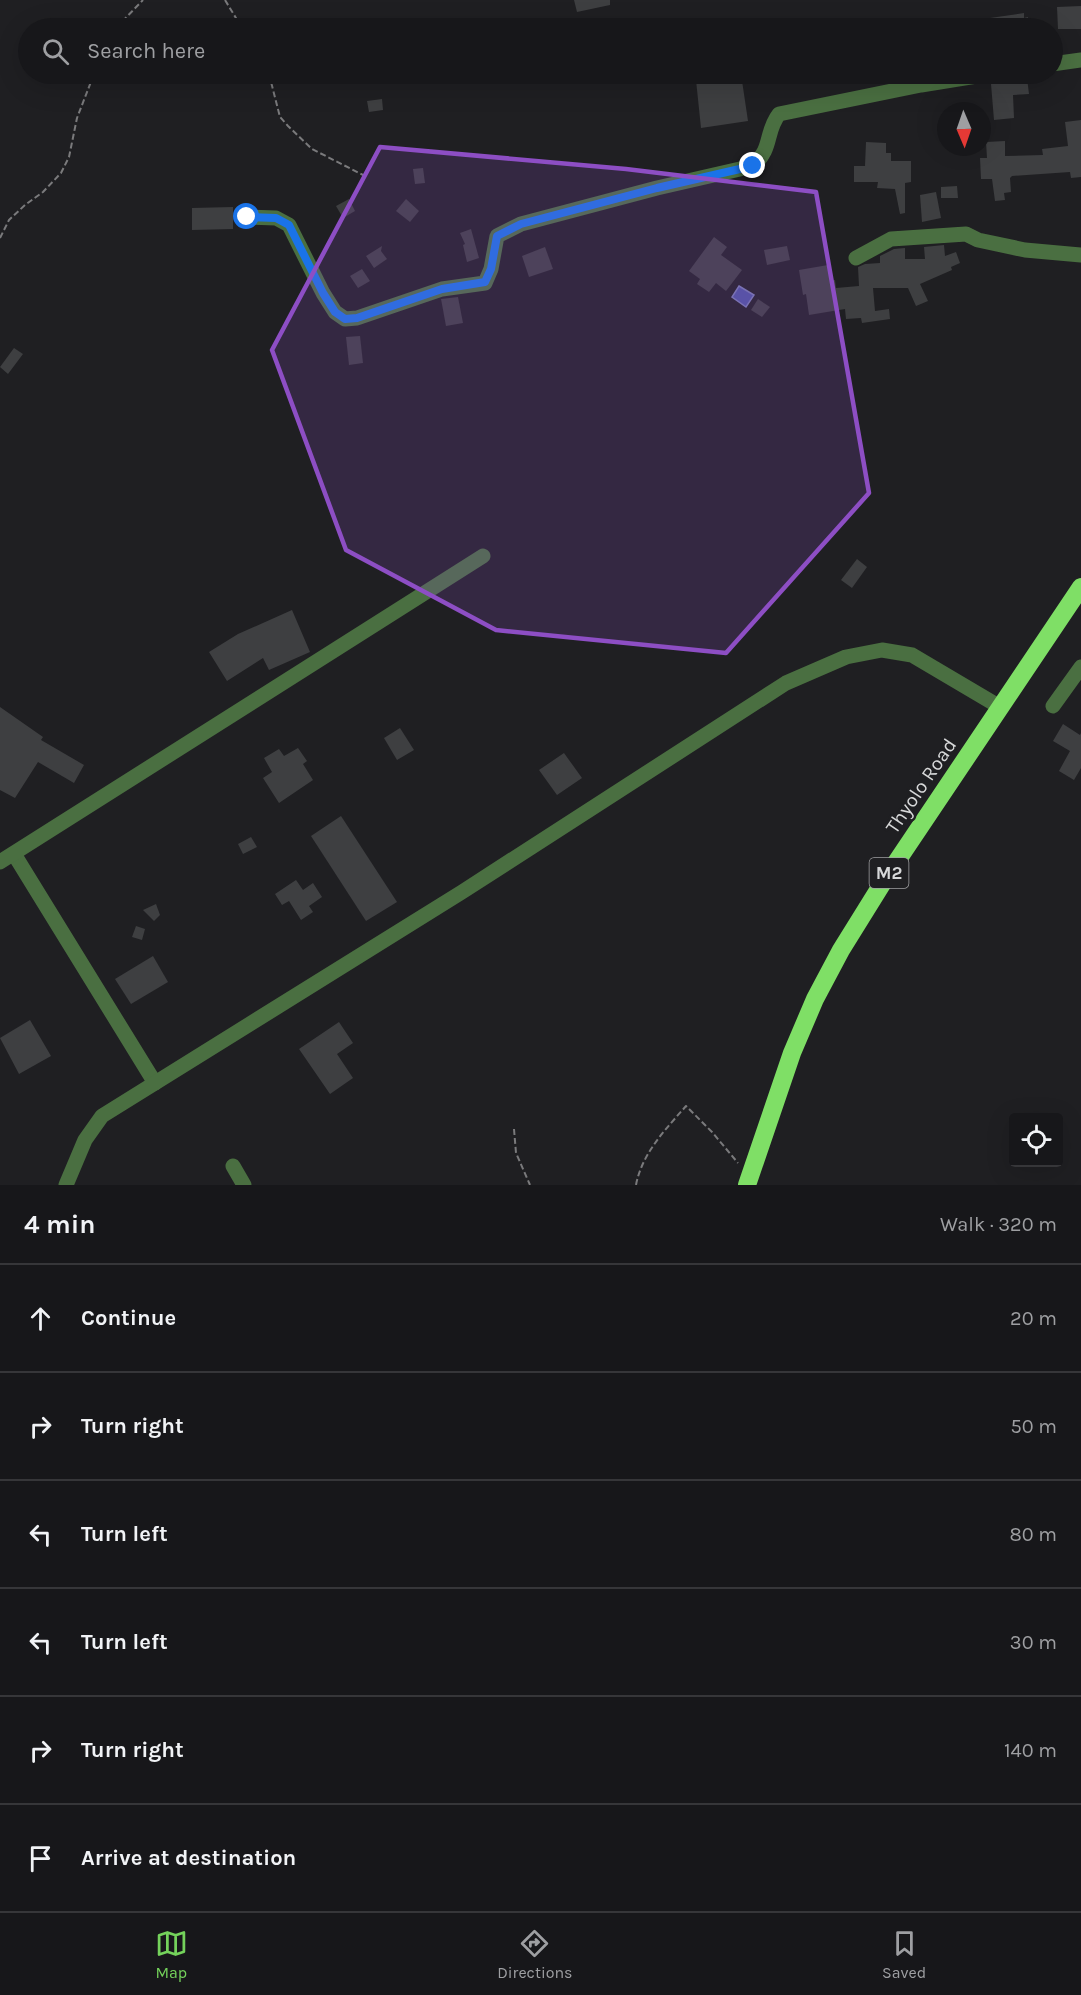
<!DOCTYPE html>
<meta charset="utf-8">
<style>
:root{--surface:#17171a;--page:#202023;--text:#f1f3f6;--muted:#9e9fa2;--line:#363639;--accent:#74d25b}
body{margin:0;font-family:Karla,sans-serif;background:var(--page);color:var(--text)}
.controls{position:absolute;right:18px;bottom:18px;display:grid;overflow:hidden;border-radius:6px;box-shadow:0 6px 24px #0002}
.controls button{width:54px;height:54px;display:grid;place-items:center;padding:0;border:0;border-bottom:2px solid var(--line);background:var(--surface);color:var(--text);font:30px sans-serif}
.compass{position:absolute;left:937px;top:102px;width:54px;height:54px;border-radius:50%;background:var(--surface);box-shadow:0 6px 24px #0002;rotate:178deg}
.stop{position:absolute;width:18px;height:18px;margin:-14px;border:4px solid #1a73e8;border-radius:50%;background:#fff}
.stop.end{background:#1a73e8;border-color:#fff;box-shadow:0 2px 6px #0008}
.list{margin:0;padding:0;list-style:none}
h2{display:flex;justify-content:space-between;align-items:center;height:78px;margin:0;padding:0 24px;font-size:26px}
h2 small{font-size:20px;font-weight:400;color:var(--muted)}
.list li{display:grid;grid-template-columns:39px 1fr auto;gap:18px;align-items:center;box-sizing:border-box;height:108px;padding:0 24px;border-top:2px solid var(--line)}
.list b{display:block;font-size:22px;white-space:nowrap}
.list em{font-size:20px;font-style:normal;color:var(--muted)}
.icon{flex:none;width:33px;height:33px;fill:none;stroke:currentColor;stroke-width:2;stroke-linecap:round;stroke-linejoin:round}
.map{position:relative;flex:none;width:1081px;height:1185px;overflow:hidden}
.search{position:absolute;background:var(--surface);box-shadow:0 6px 24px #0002;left:18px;right:18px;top:18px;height:66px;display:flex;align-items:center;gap:15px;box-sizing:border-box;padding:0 21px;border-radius:33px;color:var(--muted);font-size:22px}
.sheet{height:726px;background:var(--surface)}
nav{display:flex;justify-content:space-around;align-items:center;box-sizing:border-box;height:84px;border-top:2px solid var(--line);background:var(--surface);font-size:16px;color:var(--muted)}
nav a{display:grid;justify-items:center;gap:3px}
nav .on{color:var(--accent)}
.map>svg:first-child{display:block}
</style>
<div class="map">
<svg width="1081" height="1185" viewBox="0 0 1081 1185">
<rect width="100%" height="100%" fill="#1f1f22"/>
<path fill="#4d53a0" stroke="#767bb1" stroke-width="1.5" d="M739 286 754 295 746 307 732 297Z"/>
<g fill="#3e3f41">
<path d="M574 0H610V5L577 12Z"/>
<path d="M1081 6V29H1058L1057 7Z"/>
<path d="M1024 13V18L1028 17 1029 28H991L990 18Z"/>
<path d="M741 74 748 121 701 128 696 80Z"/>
<path d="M1027 78 1029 94 1013 95 1014 118 994 120 991 84 996 81Z"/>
<path d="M382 99 383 110 369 112 367 101Z"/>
<path d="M1081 120V177L1071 178 1070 172 1012 176 1010 178 1011 192 1004 193 1005 200 995 201 992 179H981L980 158H987L986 142 1005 141V156L1043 155 1042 149 1068 146 1065 122Z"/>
<path d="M866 142 886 143V153H891V161H911V182L905 183V213L900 214 895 189 877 188 878 182H854V166H865Z"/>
<path d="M423 168 425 183 415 184 413 169Z"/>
<path d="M957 186 958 198H941V187Z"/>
<path d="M936 192 941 218 922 222 920 195Z"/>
<path d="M349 199 355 211 343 218 336 206Z"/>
<path d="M406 199 419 211 410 222 396 211Z"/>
<path d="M233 207V229L192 230V208Z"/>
<path d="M471 229 479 258 467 262 463 245 465 244 460 233Z"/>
<path d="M714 237 727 247 721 255 742 270 726 291 716 283 709 292 697 284 700 279 689 271Z"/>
<path d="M944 245 945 256 956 252 960 263 951 267 952 270 920 284 928 301 916 306 908 288H873L875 311 889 309 890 319 862 323 861 318 846 319 845 309 809 315 806 294 803 295 799 270 828 265 830 281 835 280 836 288 859 286 858 267 865 264 880 263V256L894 249 905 248V259H925L924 247Z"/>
<path d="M382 246 381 251 387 259 374 268 366 256Z"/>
<path d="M787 246 790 260 767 265 764 250Z"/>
<path d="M545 247 553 269 529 277 522 256Z"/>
<path d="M362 269 370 281 358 288 350 276Z"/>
<path d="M458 297 463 323 446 326 441 299Z"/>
<path d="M758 299 770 307 762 317 751 310Z"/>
<path d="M360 336 363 363 349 365 346 337Z"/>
<path d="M14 348 23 354 8 374 0 367Z"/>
<path d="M857 559 867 567 852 588 841 580Z"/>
<path d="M292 610 310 652 269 670 263 658 227 681 209 652 238 634Z"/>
<path d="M0 707 43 737 41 740 84 765 74 783 38 762 15 798 0 790Z"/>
<path d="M1063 724 1080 735 1081 733V768L1074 780 1059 771 1070 751 1053 741Z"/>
<path d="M400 728 414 750 397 760 384 738Z"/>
<path d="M298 748 307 761 303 764 313 780 279 803 263 778 272 772 264 758 279 749 284 756Z"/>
<path d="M564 753 582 778 557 795 539 770Z"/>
<path d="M341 816 397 902 366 921 311 836Z"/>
<path d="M251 837 257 847 243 854 238 844Z"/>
<path d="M296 880 303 890 313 883 322 897 309 906 313 912 301 920 289 901 282 905 275 894Z"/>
<path d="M156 904 160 915 154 921 143 910Z"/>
<path d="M136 926 145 929 142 940 132 937Z"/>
<path d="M153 956 168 982 131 1004 115 979Z"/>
<path d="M30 1020 51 1056 19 1074 0 1038Z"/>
<path d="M339 1022 353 1043 337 1054 353 1078 330 1094 299 1049Z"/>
</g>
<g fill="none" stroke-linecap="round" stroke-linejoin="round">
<g stroke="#7a7a7c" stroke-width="2" stroke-dasharray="6 3" stroke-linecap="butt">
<path d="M225 0 242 28"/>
<path d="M116 28 143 0"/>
<path d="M269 74 280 117 288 126 312 149 365 176"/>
<path d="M0 238 9 220 25 205 43 192 61 173 69 157 77 118 94 74"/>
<path d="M514 1129 516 1153 530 1185"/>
<path d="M636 1185C642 1153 666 1129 686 1106L712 1132 738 1163"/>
</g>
<g stroke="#4a6f41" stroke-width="15">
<path d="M1052 64 1081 60"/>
<path d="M247 217 276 218 289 225 323 293 335 312 345 319 357 318 442 289 485 283 491 269 497 236 521 224 657 188 753 166C773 148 765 132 779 114L921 85 989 74"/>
<path d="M856 258 891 239 966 234 978 240 1025 250 1081 255"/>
<path d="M1053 706 1081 667"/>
<path d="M14 854 155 1083"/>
<path d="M0 862 483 556"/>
<path d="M233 1166 244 1185"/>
<path d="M66 1185 85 1140 102 1116 462 892 786 683 846 657 882 650 912 655 1000 707"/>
</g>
<path stroke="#7fdf66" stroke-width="18" d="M747 1185 792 1053 815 999 841 950 887 876 1081 587"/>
</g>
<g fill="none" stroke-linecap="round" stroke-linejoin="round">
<path stroke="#1a73e8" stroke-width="8" d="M247 217 276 218 289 225 323 293 335 312 345 319 357 318 442 289 485 282 491 269 497 236 521 224 657 188 753 166"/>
</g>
<path fill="#8d4ec4" fill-opacity="0.2" stroke="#8d4ec4" stroke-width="4.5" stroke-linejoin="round" d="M380 147 626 169 816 192 869 493 726 653 496 630 346 550 272 350Z"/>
<g text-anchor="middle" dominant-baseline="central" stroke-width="5" stroke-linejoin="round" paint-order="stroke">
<rect fill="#1f1f22" stroke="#a0a0a2" stroke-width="1.5" x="869.5" y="858" width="39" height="30" rx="4.5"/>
<g font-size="18" font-weight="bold" fill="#d7d8d9">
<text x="889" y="873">M2</text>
</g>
<g font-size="20" fill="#d7d8d9" stroke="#1f1f22">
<text transform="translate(921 786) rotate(-56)">Thyolo Road</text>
</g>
</g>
</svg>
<div class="controls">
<button><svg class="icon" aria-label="locate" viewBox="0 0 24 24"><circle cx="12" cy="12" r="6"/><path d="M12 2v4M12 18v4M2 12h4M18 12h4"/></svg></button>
</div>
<svg class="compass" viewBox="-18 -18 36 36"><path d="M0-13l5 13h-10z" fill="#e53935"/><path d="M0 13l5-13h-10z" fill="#9e9fa2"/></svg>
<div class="stop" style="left:247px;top:217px"></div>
<div class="stop end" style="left:753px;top:166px"></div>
<div class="search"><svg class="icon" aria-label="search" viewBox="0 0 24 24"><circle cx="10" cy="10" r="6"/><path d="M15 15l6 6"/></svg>Search here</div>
</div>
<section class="sheet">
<h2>4 min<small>Walk · 320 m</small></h2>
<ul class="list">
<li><svg class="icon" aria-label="ahead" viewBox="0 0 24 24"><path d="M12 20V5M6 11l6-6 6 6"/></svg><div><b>Continue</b></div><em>20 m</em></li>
<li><svg class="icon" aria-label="right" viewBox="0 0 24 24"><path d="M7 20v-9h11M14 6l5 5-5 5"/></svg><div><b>Turn right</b></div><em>50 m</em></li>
<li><svg class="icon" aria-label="left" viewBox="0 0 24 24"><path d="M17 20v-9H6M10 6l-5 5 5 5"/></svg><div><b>Turn left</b></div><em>80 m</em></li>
<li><svg class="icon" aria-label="left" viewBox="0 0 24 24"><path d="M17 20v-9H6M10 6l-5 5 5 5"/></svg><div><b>Turn left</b></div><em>30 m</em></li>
<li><svg class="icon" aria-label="right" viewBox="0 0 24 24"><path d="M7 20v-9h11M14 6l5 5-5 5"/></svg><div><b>Turn right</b></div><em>140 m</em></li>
<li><svg class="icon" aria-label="arrive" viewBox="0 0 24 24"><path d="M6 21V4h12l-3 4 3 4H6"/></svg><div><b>Arrive at destination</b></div></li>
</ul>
</section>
<nav>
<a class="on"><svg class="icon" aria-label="map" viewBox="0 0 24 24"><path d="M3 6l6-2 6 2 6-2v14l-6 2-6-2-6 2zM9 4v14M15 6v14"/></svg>Map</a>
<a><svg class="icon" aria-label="directions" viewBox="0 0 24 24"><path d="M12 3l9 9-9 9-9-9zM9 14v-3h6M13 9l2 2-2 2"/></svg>Directions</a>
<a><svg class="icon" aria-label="saved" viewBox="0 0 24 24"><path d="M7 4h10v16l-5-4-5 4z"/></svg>Saved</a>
</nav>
